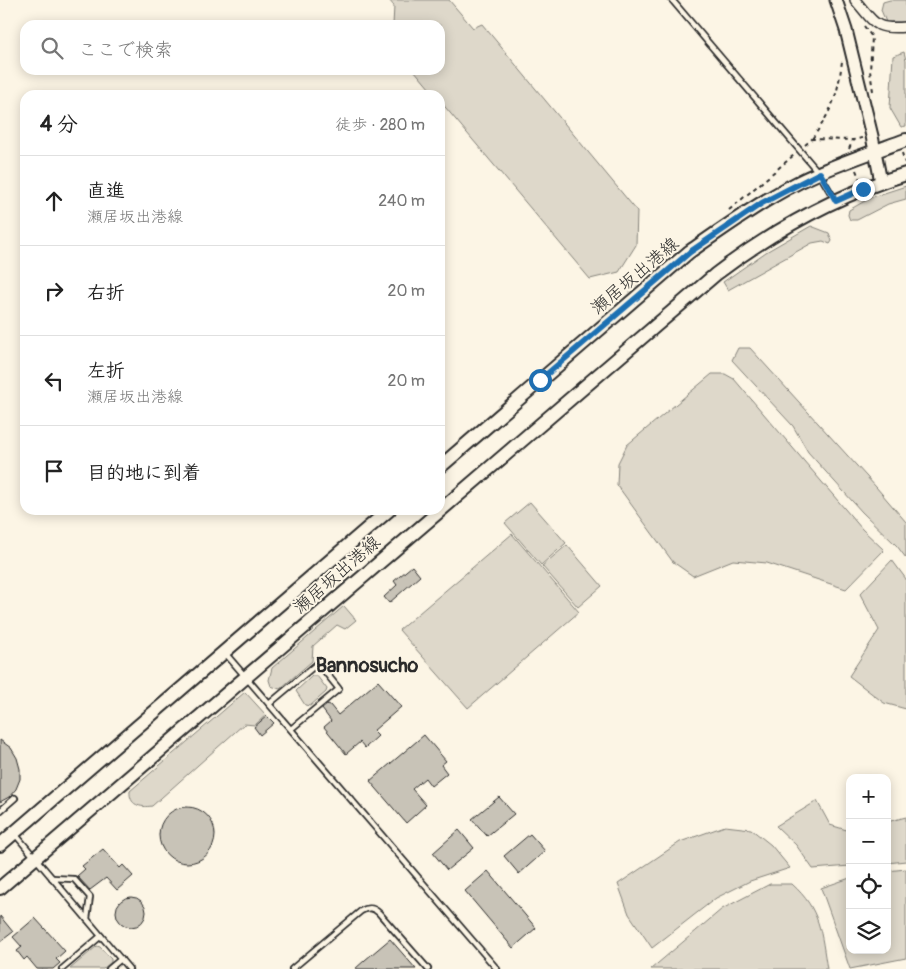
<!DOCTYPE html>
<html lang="ja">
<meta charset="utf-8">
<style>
:root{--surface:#fff;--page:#f6f6f6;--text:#222;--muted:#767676;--line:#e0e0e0}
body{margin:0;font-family:Pangolin,"Klee One",sans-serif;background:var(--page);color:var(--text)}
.controls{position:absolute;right:15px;bottom:15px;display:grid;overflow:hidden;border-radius:10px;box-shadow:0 2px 12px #0003}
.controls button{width:45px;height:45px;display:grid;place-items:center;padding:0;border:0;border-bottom:1px solid var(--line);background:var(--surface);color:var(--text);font:25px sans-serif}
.stop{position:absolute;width:15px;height:15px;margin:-11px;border:4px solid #1f6fb2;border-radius:50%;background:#fff}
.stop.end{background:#1f6fb2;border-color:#fff;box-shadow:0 1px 5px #0008}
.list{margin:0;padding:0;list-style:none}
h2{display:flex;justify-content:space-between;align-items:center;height:65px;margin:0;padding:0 20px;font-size:21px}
h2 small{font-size:16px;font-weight:400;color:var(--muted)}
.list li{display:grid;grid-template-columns:32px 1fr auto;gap:15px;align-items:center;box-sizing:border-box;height:90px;padding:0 20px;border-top:1px solid var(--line)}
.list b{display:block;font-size:19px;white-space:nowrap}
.list p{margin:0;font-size:16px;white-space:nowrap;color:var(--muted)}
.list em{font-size:16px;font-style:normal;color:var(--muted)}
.icon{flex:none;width:28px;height:28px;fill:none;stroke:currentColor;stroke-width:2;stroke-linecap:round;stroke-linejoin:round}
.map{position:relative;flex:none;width:906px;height:969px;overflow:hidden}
.search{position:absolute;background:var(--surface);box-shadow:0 2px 12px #0003;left:20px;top:20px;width:425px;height:55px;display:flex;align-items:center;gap:12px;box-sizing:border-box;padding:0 18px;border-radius:15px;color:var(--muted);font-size:19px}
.panel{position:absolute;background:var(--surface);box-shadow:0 2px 12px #0003;left:20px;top:90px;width:425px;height:425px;border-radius:15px}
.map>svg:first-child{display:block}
</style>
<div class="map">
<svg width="906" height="969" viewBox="0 0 906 969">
<rect width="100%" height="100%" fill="#fcf5e5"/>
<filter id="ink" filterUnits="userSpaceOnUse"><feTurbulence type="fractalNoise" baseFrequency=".02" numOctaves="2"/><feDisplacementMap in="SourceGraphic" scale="10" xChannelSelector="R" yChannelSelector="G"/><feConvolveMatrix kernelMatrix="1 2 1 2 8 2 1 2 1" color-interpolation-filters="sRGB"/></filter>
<g filter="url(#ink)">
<g fill="#ded8ca" stroke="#84827a">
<path d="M389 0H449L473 28 482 24 637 211 636 245 619 272 590 279 440 101V95H435L414 70H440V25H393L394 6Z"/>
<path d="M890 0H906V22H886L881 10 883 2Z"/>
<path d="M904 52 906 60V126L901 127 890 108 893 56Z"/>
<path d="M906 186V199L888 204 857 220H850L848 215 849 210 872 197Z"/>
<path d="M811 226 829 233 832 241 830 244 823 241 812 243 728 290 723 282 766 252Z"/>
<path d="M738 348H750L876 487 906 522V558L897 546 862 512 808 452 793 426 732 360Z"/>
<path d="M712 374H725L734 379 862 529 884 550 846 589 767 563 733 560 693 576 673 562 617 485 618 463 627 445Z"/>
<path d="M530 502 566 543 541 565 505 523Z"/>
<path d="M512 534 579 612 468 708 399 630Z"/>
<path d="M567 545 602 586 578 607 542 566Z"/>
<path d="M892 560 906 579V709L884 703 849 676 879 630 860 594Z"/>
<path d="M344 606 356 620 345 629 337 625 313 646 312 661 280 689 271 686 269 680 272 668Z"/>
<path d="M312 676H317L327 689 326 692 310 706 305 705 296 691Z"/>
<path d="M245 692 266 715 255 725 244 724 152 806C140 808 129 805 130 791Z"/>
<path d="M817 801 830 825 850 831V866L813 869 796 845 776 826Z"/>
<path d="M906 817V861L887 863V822Z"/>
<path d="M725 826 751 829 771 845 790 868 750 881 716 898 652 948 629 914 618 884 680 842Z"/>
<path d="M906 869V958L850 969 821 888 850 878V950H887V871Z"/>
<path d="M770 884H792C821 910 821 933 827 969H651L722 909Z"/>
<path d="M97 946 100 947 111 959V962L103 969H70Z"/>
</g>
<g fill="#c8c3b7" stroke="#2b2b2b">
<path d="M412 566 420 576 389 603 384 597 397 585 394 581Z"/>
<path d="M378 681 401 707 373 731 378 736 365 748 360 742 346 754 324 727 331 721 322 709 328 704 330 705 338 715Z"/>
<path d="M267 716 274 723 260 735 254 727Z"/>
<path d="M424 735 446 761 441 765 447 773 431 786 425 778 412 789 426 805 406 823 370 781Z"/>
<path d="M0 740 11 748 17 758 20 769V779L16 789 9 797 0 802Z"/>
<path d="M499 797 514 814 487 836 472 819Z"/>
<circle cx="187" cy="835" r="28"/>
<path d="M459 830 474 848 447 870 433 853Z"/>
<path d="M530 834 545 851 519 874 504 856Z"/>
<path d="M103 849 120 868 123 865 133 876 117 890 106 878 90 890 77 876 85 869 82 866Z"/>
<path d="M488 871 536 928 513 948 465 891Z"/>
<circle cx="131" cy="912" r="15"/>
<path d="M0 916 13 932 0 942Z"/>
<path d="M35 918 65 951 56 959 60 963 53 969H37L27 957 24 960 17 951 22 947 13 937Z"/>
<path d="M390 939 416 969H355L365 960Z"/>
</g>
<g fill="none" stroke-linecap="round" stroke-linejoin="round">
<g stroke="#2b2b2b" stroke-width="8">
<g id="service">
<path d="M672 0 819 173 835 200"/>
<path d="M225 653 497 969"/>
<path d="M269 704 318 663 339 689 291 729"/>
<path d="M0 811 15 798"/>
<path d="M15 834 129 969"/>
<path d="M52 878 74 879 90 897 87 919"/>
<path d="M62 969 101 936"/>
<path d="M109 969 121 959"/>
<path d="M292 969 361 911C368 907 373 907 379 913L428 969"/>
</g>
</g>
<g stroke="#2b2b2b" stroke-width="12">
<path id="minor" d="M855 0C875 23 874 30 906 27"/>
</g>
<g stroke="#2b2b2b" stroke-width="15">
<path id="tertiary" d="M836 0 846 30 872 136 881 182"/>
</g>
<g stroke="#2b2b2b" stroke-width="16">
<g id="secondary">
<path d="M440 467 689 252C725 227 760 202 799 182 833 165 870 153 906 140"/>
<path d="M0 845 389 510"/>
<path d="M0 888 716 274C774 230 836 195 906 174"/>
</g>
</g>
<g stroke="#2b2b2b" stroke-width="2" stroke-dasharray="4 4" stroke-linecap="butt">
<path d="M864 26 872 37 870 71 873 91"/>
<path d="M812 139C832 110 838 96 842 61"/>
<path d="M805 145 812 139 853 140 862 138"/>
<path d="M849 149 853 140"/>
<path d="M902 153 905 163"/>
<path d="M856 170 860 180"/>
<path d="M729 210 794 155"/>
</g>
<use href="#service" stroke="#fcf5e5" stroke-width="4.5"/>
<use href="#minor" stroke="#fcf5e5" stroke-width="9"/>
<use href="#tertiary" stroke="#fcf5e5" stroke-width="11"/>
<use href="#secondary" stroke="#fcf5e5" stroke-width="12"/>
</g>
</g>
<g fill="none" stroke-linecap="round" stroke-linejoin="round" filter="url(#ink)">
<path stroke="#1f6fb2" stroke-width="6" d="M540 380 690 252 762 203 820 173 836 201 863 189"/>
</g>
<g text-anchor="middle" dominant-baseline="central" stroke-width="4" stroke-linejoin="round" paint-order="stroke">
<g font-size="18" fill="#2b2b2b" stroke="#fcf5e5">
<text transform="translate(635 276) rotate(-40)">瀬居坂出港線</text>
<text transform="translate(337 575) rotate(-41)">瀬居坂出港線</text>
</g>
<g font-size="20" font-weight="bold" fill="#2b2b2b" stroke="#fcf5e5">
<text x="367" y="665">Bannosucho</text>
</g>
</g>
</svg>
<div class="controls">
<button>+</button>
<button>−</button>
<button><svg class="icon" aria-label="locate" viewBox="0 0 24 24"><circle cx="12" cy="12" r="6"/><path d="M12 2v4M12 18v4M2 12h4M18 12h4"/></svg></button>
<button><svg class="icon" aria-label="layers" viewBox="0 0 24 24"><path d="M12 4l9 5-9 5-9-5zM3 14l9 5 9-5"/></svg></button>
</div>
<div class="stop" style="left:540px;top:380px"></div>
<div class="stop end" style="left:863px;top:189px"></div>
<div class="search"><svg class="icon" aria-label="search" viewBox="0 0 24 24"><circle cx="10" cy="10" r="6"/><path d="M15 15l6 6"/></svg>ここで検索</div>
<section class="panel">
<h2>4 分<small>徒歩 · 280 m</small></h2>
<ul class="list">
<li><svg class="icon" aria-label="ahead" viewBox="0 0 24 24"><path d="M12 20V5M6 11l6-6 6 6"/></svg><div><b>直進</b><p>瀬居坂出港線</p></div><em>240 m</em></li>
<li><svg class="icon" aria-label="right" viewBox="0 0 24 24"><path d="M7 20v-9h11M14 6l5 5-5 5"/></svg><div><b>右折</b></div><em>20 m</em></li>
<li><svg class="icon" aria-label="left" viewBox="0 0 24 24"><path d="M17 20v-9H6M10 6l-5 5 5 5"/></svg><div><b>左折</b><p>瀬居坂出港線</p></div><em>20 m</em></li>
<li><svg class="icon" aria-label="arrive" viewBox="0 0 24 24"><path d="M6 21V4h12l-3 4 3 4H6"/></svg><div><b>目的地に到着</b></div></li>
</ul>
</section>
</div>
